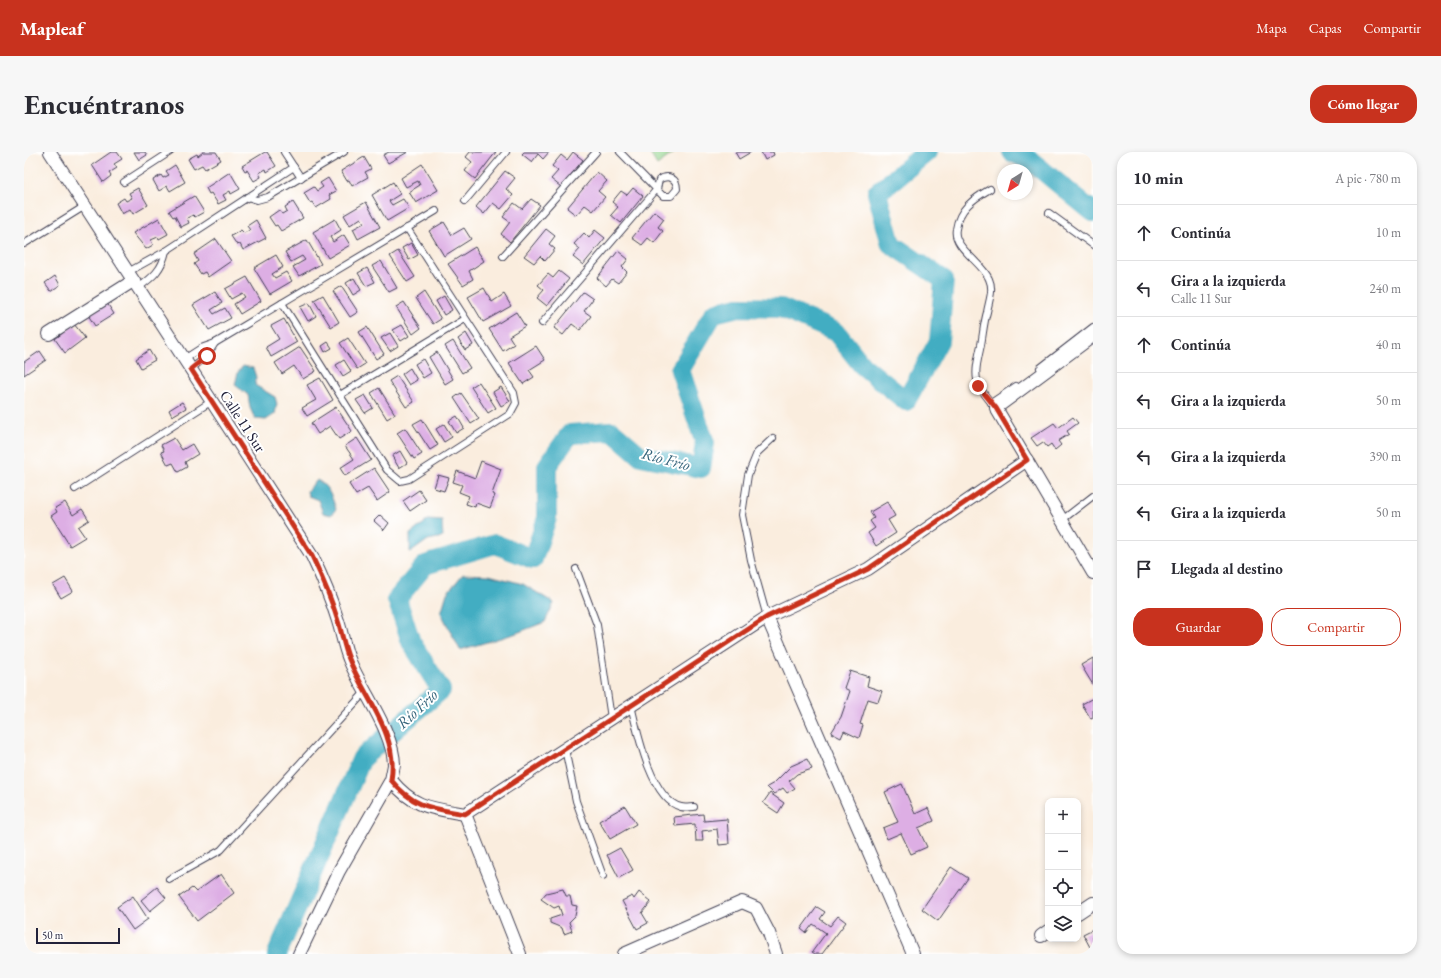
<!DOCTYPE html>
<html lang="es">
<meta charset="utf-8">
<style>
:root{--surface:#fff;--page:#f7f7f7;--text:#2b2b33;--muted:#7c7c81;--line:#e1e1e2;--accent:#c8321e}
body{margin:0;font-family:"EB Garamond",serif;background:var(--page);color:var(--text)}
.controls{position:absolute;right:12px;bottom:12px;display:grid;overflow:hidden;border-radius:8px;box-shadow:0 2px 6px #0003}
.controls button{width:36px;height:36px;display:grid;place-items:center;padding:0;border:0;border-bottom:1px solid var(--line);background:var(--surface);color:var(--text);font:20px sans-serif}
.compass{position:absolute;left:973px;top:12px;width:36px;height:36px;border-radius:50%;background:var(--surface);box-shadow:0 2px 6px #0003;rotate:217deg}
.scale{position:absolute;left:12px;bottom:10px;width:84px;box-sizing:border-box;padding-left:4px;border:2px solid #22223b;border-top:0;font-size:11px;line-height:14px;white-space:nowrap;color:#22223b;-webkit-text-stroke:3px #fff;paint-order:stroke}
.stop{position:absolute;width:12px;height:12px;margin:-9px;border:3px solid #c8321e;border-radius:50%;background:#fff}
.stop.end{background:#c8321e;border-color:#fff;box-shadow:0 1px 4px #0008}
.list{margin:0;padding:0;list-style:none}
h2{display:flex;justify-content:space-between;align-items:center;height:52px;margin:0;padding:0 16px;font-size:17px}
h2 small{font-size:13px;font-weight:400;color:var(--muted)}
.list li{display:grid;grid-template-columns:26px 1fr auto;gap:12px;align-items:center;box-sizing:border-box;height:56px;padding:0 16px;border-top:1px solid var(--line)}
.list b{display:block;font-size:15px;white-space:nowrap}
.list p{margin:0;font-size:13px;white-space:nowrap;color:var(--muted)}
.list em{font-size:13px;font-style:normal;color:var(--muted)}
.actions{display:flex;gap:8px;padding:12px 16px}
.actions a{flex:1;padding:9px 0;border:1px solid var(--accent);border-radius:16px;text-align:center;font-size:14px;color:var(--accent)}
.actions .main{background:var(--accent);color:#fff}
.icon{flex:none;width:22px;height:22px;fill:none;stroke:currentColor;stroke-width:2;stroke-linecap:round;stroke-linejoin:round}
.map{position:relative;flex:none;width:1069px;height:802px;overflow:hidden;border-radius:16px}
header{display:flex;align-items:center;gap:24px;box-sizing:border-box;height:56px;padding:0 20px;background:var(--accent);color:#fff}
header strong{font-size:19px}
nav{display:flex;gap:22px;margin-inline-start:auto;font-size:14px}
.intro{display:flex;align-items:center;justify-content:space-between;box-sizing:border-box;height:96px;padding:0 24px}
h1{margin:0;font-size:28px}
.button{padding:10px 18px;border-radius:16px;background:var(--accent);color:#fff;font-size:14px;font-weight:700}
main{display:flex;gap:24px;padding:0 24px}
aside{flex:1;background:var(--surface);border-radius:16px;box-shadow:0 2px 6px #0003}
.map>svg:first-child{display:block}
</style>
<header>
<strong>Mapleaf</strong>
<nav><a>Mapa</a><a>Capas</a><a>Compartir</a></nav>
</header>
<div class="intro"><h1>Encuéntranos</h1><a class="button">Cómo llegar</a></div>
<main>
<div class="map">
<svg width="1069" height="802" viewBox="0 0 1069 802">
<rect width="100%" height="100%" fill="#fff"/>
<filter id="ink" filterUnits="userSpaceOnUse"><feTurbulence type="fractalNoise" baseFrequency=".025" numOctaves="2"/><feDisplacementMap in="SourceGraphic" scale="8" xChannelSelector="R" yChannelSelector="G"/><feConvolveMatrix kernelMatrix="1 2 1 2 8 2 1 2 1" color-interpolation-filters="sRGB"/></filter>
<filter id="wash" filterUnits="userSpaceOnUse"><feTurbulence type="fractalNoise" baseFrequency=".012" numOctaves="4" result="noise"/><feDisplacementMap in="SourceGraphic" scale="16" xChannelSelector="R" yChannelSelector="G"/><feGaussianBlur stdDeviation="0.9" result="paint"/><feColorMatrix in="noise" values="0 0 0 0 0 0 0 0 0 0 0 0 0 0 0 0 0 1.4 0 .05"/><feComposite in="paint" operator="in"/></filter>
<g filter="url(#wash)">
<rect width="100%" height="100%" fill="#faedde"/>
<path fill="#91d38a" stroke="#5a7a62" d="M625 0H651L633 13Z"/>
<g fill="#43adc2" stroke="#32687e">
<path d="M219 214 229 216 232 225 231 233 251 245 253 252 251 262 242 268 231 267 226 256 224 243 211 233 214 220Z"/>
<path d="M293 328C304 333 308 345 312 357L307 363 299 361 294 348 284 344 283 339Z"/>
<path d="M404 368 418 369 419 385 404 388 386 401V382Z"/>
<path d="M439 422 465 423 499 432 530 451 521 470 490 482 436 498 417 461 423 441Z"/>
</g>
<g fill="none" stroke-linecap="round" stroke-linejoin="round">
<g stroke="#43adc2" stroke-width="20">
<path d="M988 0 1007 9 1069 60"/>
<path d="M253 802 338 606 417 538 387 490 373 447 401 413 471 392 509 407 523 366V314L546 282 588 279 617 304 677 316 681 291 656 218 690 161 714 155 757 156 812 180 838 213 882 249 915 189 920 128 867 92 853 41 903 0"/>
</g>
</g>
<g id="blocks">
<g fill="#ddaee4">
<path d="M87 0H93L98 7 90 12 93 16 85 21 87 24 79 30 68 13Z"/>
<path d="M110 0H121L123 3 115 8Z"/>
<path d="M179 0H192L197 8 181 17 178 13 170 17 164 7 173 2 174 4Z"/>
<path d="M241 0H243L252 14 243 20 242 17 235 21 237 25 230 29 223 18 221 19 218 14Z"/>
<path d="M365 0H384L364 11 359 3Z"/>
<path d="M446 0H472L451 27 441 19 448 10 442 5Z"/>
<path d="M500 0H525L519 7 514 2 508 10 498 2Z"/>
<path d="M549 0 559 8 537 35 527 27 534 19 528 14 537 3 543 8Z"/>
<path d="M711 0H727L715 7Z"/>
<path d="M737 0H749L750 3 741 8Z"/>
<path d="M340 5 347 17 341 20 344 25 328 34 325 28 323 29 317 19Z"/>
<path d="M398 12 414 38 392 51 385 40 396 33 394 29 382 35 377 26Z"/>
<path d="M151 13 161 30 146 39 143 34 135 39 129 28 137 23 139 26 145 23 142 19Z"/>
<path d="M481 19 491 26 482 37 489 43 477 57 469 51 460 62 452 55Z"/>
<path d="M206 20 216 37 207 42 206 39 199 43 202 48 194 52 187 41 185 42 182 36Z"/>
<path d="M573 20 583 29 574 39 581 45 569 59 561 53 552 63 543 56Z"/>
<path d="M304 26 312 39 305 43 307 47 292 56 288 50 286 51 280 41 290 35 293 39 299 35 296 31Z"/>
<path d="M369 30 376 42 365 49 368 53 379 47 385 56 363 69 348 43Z"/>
<path d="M114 36 124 53 109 62 106 57 98 62 92 51 100 46 102 49 108 46 105 41Z"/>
<path d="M609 36 619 44 597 71 587 63 594 55 588 50 597 39 603 43Z"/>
<path d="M170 44 180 60 171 65 169 63 163 66 165 71 157 75 151 64 149 65 145 59Z"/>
<path d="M507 47 516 53 486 90 477 82 486 70 479 65 490 51 498 57Z"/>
<path d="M269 50 279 66 257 79 253 73 251 74 245 65 255 58 258 62 263 59 261 55Z"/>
<path d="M342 50 356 75 334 87 329 77 340 71 337 66 326 73 320 63Z"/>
<path d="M630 59 640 67 634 75 639 79 630 91 624 86 618 93 608 86Z"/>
<path d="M135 66 144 82 135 87 134 85 127 88 129 93 122 97 109 81Z"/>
<path d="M311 67 317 78 306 85 309 90 320 83 326 93 304 106 289 80Z"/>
<path d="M232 68 242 86 219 98 216 92 213 93 207 84 217 78 220 81 226 78 223 74Z"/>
<path d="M420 70 428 83 440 76 447 87 420 104 405 79Z"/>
<path d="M522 77 531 84 525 92 531 97 521 109 516 104 510 111 500 104Z"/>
<path d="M571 78 581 86 559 113 549 105 556 97 550 92 560 81 565 86Z"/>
<path d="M192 87 207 109 184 125 181 120 177 122 170 112 174 109 170 102Z"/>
<path d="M283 88 297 112 275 124 269 115 281 108 278 104 267 110 261 100Z"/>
<path d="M387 91 394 103 385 108 378 96Z"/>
<path d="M451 95 460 109 445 119 449 127 439 133 424 112Z"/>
<path d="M374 99 391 125 383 130 366 104Z"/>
<path d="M594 99 604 107 598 115 603 120 594 131 588 127 582 134 573 126Z"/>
<path d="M252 103 259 115 248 122 251 126 262 120 268 129 246 142 230 116Z"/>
<path d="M357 109 373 136 365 140 348 114Z"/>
<path d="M343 116 351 130 342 134 334 121Z"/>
<path d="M535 119 545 127 523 154 513 146 520 138 514 133 524 122 529 126Z"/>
<path d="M31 124 36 133 27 139 21 131Z"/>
<path d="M223 125 237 149 216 162 210 152 221 145 218 141 207 147 201 137Z"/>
<path d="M330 126 337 138 329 143 322 131Z"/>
<path d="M317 134 334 160 326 165 309 139Z"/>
<path d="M460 136 468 150 480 142 487 154 459 170 444 145Z"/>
<path d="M191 140 198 151 187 158 190 162 201 156 207 166 185 178 169 153Z"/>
<path d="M400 140 417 167 409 172 392 146Z"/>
<path d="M559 140 569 147 560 159 567 164 556 178 548 172 539 183 530 176Z"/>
<path d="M299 143 315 170 307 175 290 148Z"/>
<path d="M420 144 428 158 420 163 412 149Z"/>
<path d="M380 150 397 176 389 182 372 155Z"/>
<path d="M83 151 90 162 71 174 64 163Z"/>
<path d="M285 151 292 164 284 169 276 155Z"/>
<path d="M492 160 501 174 485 184 490 192 479 199 465 177Z"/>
<path d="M260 167 273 190 247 205 242 195 255 187 247 174Z"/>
<path d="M50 172 61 186 41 201 31 187Z"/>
<path d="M378 173 385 184 377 189 369 178Z"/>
<path d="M343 175 360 202 352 207 335 180Z"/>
<path d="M366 181 374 194 366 199 357 186Z"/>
<path d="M442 181 449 193 441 198 434 187Z"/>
<path d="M324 186 341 212 333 217 316 191Z"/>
<path d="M429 189 446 216 438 221 421 194Z"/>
<path d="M304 190 308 196 301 200 298 194Z"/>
<path d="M512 194 521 208 505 218 510 225 499 232 485 211Z"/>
<path d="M276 195 292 219 279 227 270 214 258 222 251 211Z"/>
<path d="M125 198 131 208 117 216 112 207Z"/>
<path d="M16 199 22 208 0 223V210Z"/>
<path d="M413 200 429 227 421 232 405 205Z"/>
<path d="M399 207 407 221 399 226 391 212Z"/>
<path d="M320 208 327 219 319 224 312 213Z"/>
<path d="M386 216 393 228 385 233 378 222Z"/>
<path d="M373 224 390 250 382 255 365 229Z"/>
<path d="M296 226 309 248 283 264 278 256 292 248 283 233Z"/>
<path d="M455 230 472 256 464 261 447 235Z"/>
<path d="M477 235 486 249 477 254 469 240Z"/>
<path d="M355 236 371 262 363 267 347 241Z"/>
<path d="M437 241 455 267 447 272 430 246Z"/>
<path d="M341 243 349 256 341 261 332 248Z"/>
<path d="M158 250 162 256 148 264 145 258Z"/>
<path d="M312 255 328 279 315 287 306 274 294 282 287 271Z"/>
<path d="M433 264 440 276 432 281 425 269Z"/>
<path d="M1049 265 1054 271 1043 279 1045 282 1034 289 1037 293 1031 298 1027 292 1023 295 1019 290 1013 294 1007 286 1030 271 1034 276Z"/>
<path d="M398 267 414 293 406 298 389 272Z"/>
<path d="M420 272 428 285 420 290 412 277Z"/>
<path d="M381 276 398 302 390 307 373 281Z"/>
<path d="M150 286 158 298 168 292 174 302 161 310 163 315 154 320 149 311 144 313 137 300 140 299 137 293Z"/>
<path d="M333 286 347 308 321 324 316 316 330 307 321 294Z"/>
<path d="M376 299 383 311 375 316 368 304Z"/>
<path d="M457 309 477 317 468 342 471 343 466 356 452 351 451 355 442 352 445 344 435 340 438 333 429 330 433 319 451 326Z"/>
<path d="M350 316 366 340 353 349 344 336 332 343 325 332Z"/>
<path d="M414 323 425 326 420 339 410 336Z"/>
<path d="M395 338 402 348 386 359 379 349Z"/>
<path d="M41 350 49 363 58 357 65 368 54 375 61 385 46 394 27 364 33 360 31 356Z"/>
<path d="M863 350 871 364 864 368 872 381 852 394 844 381 851 376 846 369 850 366 846 360Z"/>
<path d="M356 363 365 371 360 378 350 369Z"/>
<path d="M41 426 49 439 37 446 29 433Z"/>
<path d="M1069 506V533L1057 513Z"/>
<path d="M826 519 845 525 843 534 858 539 854 550 844 547 836 572 839 573 835 586 820 579 817 586 807 581 817 565 826 539 820 536Z"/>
<path d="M1069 546V566L1067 567 1058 552Z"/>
<path d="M783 607 788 617 773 622 765 629 771 636 763 641 759 636 750 642 743 635 750 631 767 614Z"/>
<path d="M878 632 891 662 904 656 910 669 894 676 903 695 887 702 877 681 863 687 859 676 874 670 861 640Z"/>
<path d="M746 641 760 651 754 661 739 651Z"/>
<path d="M601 654 612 672 586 687 575 669Z"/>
<path d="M679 662 680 669 703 667 705 692 695 693 693 677 678 679 679 689H672L671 672 651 674 650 665Z"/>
<path d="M596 696 609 718 595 726 583 703Z"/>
<path d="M927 715 944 726 914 769 898 757Z"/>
<path d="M197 722 210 741 173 769 155 745 168 736 172 740Z"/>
<path d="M133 735 142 746 126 759 117 748Z"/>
<path d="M539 737 542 744H546L548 753 553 754 551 764 545 770 548 779 540 782 538 776 526 771V767L538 763 535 754 530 756 517 747 522 741Z"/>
<path d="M615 740 627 750 618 761 624 771 613 777 598 749 608 744 610 747Z"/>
<path d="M109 744 124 767 109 778 93 755Z"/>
<path d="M793 755 801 760 796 767 806 774 814 764 822 770 798 802H791L788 800 802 781 789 772 782 781 777 777Z"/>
<path d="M1069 777V796L1067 797 1059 782Z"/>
</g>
</g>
</g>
<g filter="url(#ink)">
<use href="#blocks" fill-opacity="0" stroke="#424053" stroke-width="1"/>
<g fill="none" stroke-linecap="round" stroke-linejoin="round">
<g stroke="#424053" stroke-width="8">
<g id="lane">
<path d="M260 0 277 26"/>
<path d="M100 30 146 0"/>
<path d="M966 37C949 47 935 57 932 77 928 95 959 111 965 127 970 138 965 148 963 160 960 170 959 182 957 193 950 225 948 230 972 256"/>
<path d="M223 45 233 48 244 45 320 0"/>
<path d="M441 49 482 0"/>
<path d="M1025 61 1069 93"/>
<path d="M0 92 61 54"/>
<path d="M479 104 572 0"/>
<path d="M104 120 142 99 270 15"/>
<path d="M114 136C129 125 138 118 142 99"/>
<path d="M258 151 363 318 376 329 385 327 486 262 492 251 490 241 383 76"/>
<path d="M518 171 633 37 635 28C644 22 653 26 653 37L647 44H639L596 0"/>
<path d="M160 207 177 196 191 191 412 59"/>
<path d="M1016 216 1069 175"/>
<path d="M167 217 183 204 191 191"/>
<path d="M316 243 441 167"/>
<path d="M967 251 992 234"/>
<path d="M51 337 188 249"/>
<path d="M1038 368 1069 344"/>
<path d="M552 417 573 473 587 566"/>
<path d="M743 465 727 408 718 363 724 323 733 301 749 286"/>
<path d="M607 553C613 579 627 648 657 655 661 656 666 655 670 655"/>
<path d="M541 597 552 649 579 724"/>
<path d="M145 727 197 698 341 540"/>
</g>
</g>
<g stroke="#424053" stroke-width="14">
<g id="street">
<path d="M26 0 288 404C298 425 307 446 314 469 318 481 320 495 325 507 337 538 370 580 370 613 369 618 368 623 367 628L315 719 275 802"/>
<path d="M25 182 109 129"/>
<path d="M1069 184 972 256 1069 421"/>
<path d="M367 628C390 656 407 656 441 662L743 465"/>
<path d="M441 662 496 802"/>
<path d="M1054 761 1069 751"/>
<path d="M1017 784 1024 779"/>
<path d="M600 802 718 750 732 756 745 781 752 802"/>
<path d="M889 802 743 465 844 417 1003 308"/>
</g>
</g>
<use href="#lane" stroke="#fff" stroke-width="6"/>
<use href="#street" stroke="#fff" stroke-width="12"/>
</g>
</g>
<g fill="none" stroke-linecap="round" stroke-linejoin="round" filter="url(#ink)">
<path stroke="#c8321e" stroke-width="5" d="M183 204 167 217 288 404C298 425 307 446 314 469 318 481 320 495 325 507 341 547 375 582 367 628 390 656 408 656 441 662L743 465 844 417 1003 308 972 256 954 234"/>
</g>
<g text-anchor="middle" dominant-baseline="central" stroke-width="4" stroke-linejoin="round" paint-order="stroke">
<g font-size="15" fill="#22223b" stroke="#fff">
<text transform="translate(219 269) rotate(57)">Calle 11 Sur</text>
</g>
<g font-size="16" font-style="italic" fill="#316178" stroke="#fff">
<text transform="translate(642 307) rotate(15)">Río Frío</text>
<text transform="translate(393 557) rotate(-43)">Río Frío</text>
</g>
</g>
</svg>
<div class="controls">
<button>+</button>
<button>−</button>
<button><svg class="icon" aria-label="locate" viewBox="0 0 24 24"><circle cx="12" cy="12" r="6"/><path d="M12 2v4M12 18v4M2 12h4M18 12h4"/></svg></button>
<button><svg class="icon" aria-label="layers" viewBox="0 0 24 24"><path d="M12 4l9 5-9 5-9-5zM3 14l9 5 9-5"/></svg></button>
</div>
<svg class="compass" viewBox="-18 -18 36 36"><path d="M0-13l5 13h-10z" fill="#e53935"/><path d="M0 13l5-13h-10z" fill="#7c7c81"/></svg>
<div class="scale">50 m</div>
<div class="stop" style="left:183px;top:204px"></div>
<div class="stop end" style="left:954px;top:234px"></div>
</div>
<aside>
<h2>10 min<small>A pie · 780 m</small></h2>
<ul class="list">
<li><svg class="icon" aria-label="ahead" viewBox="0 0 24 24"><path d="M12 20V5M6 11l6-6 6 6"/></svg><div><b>Continúa</b></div><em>10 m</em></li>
<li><svg class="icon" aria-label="left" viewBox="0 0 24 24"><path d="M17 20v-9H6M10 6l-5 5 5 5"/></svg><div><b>Gira a la izquierda</b><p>Calle 11 Sur</p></div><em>240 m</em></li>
<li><svg class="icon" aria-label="ahead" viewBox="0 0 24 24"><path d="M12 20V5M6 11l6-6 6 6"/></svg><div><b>Continúa</b></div><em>40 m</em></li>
<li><svg class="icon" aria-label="left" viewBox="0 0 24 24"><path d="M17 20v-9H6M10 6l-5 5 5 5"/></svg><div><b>Gira a la izquierda</b></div><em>50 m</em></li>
<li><svg class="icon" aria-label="left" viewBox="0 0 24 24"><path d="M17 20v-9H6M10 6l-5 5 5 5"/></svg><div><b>Gira a la izquierda</b></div><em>390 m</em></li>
<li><svg class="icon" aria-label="left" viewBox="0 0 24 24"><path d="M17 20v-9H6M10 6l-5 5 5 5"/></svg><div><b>Gira a la izquierda</b></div><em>50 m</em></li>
<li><svg class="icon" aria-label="arrive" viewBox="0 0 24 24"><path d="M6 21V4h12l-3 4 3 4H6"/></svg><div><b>Llegada al destino</b></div></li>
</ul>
<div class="actions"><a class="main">Guardar</a><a>Compartir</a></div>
</aside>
</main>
